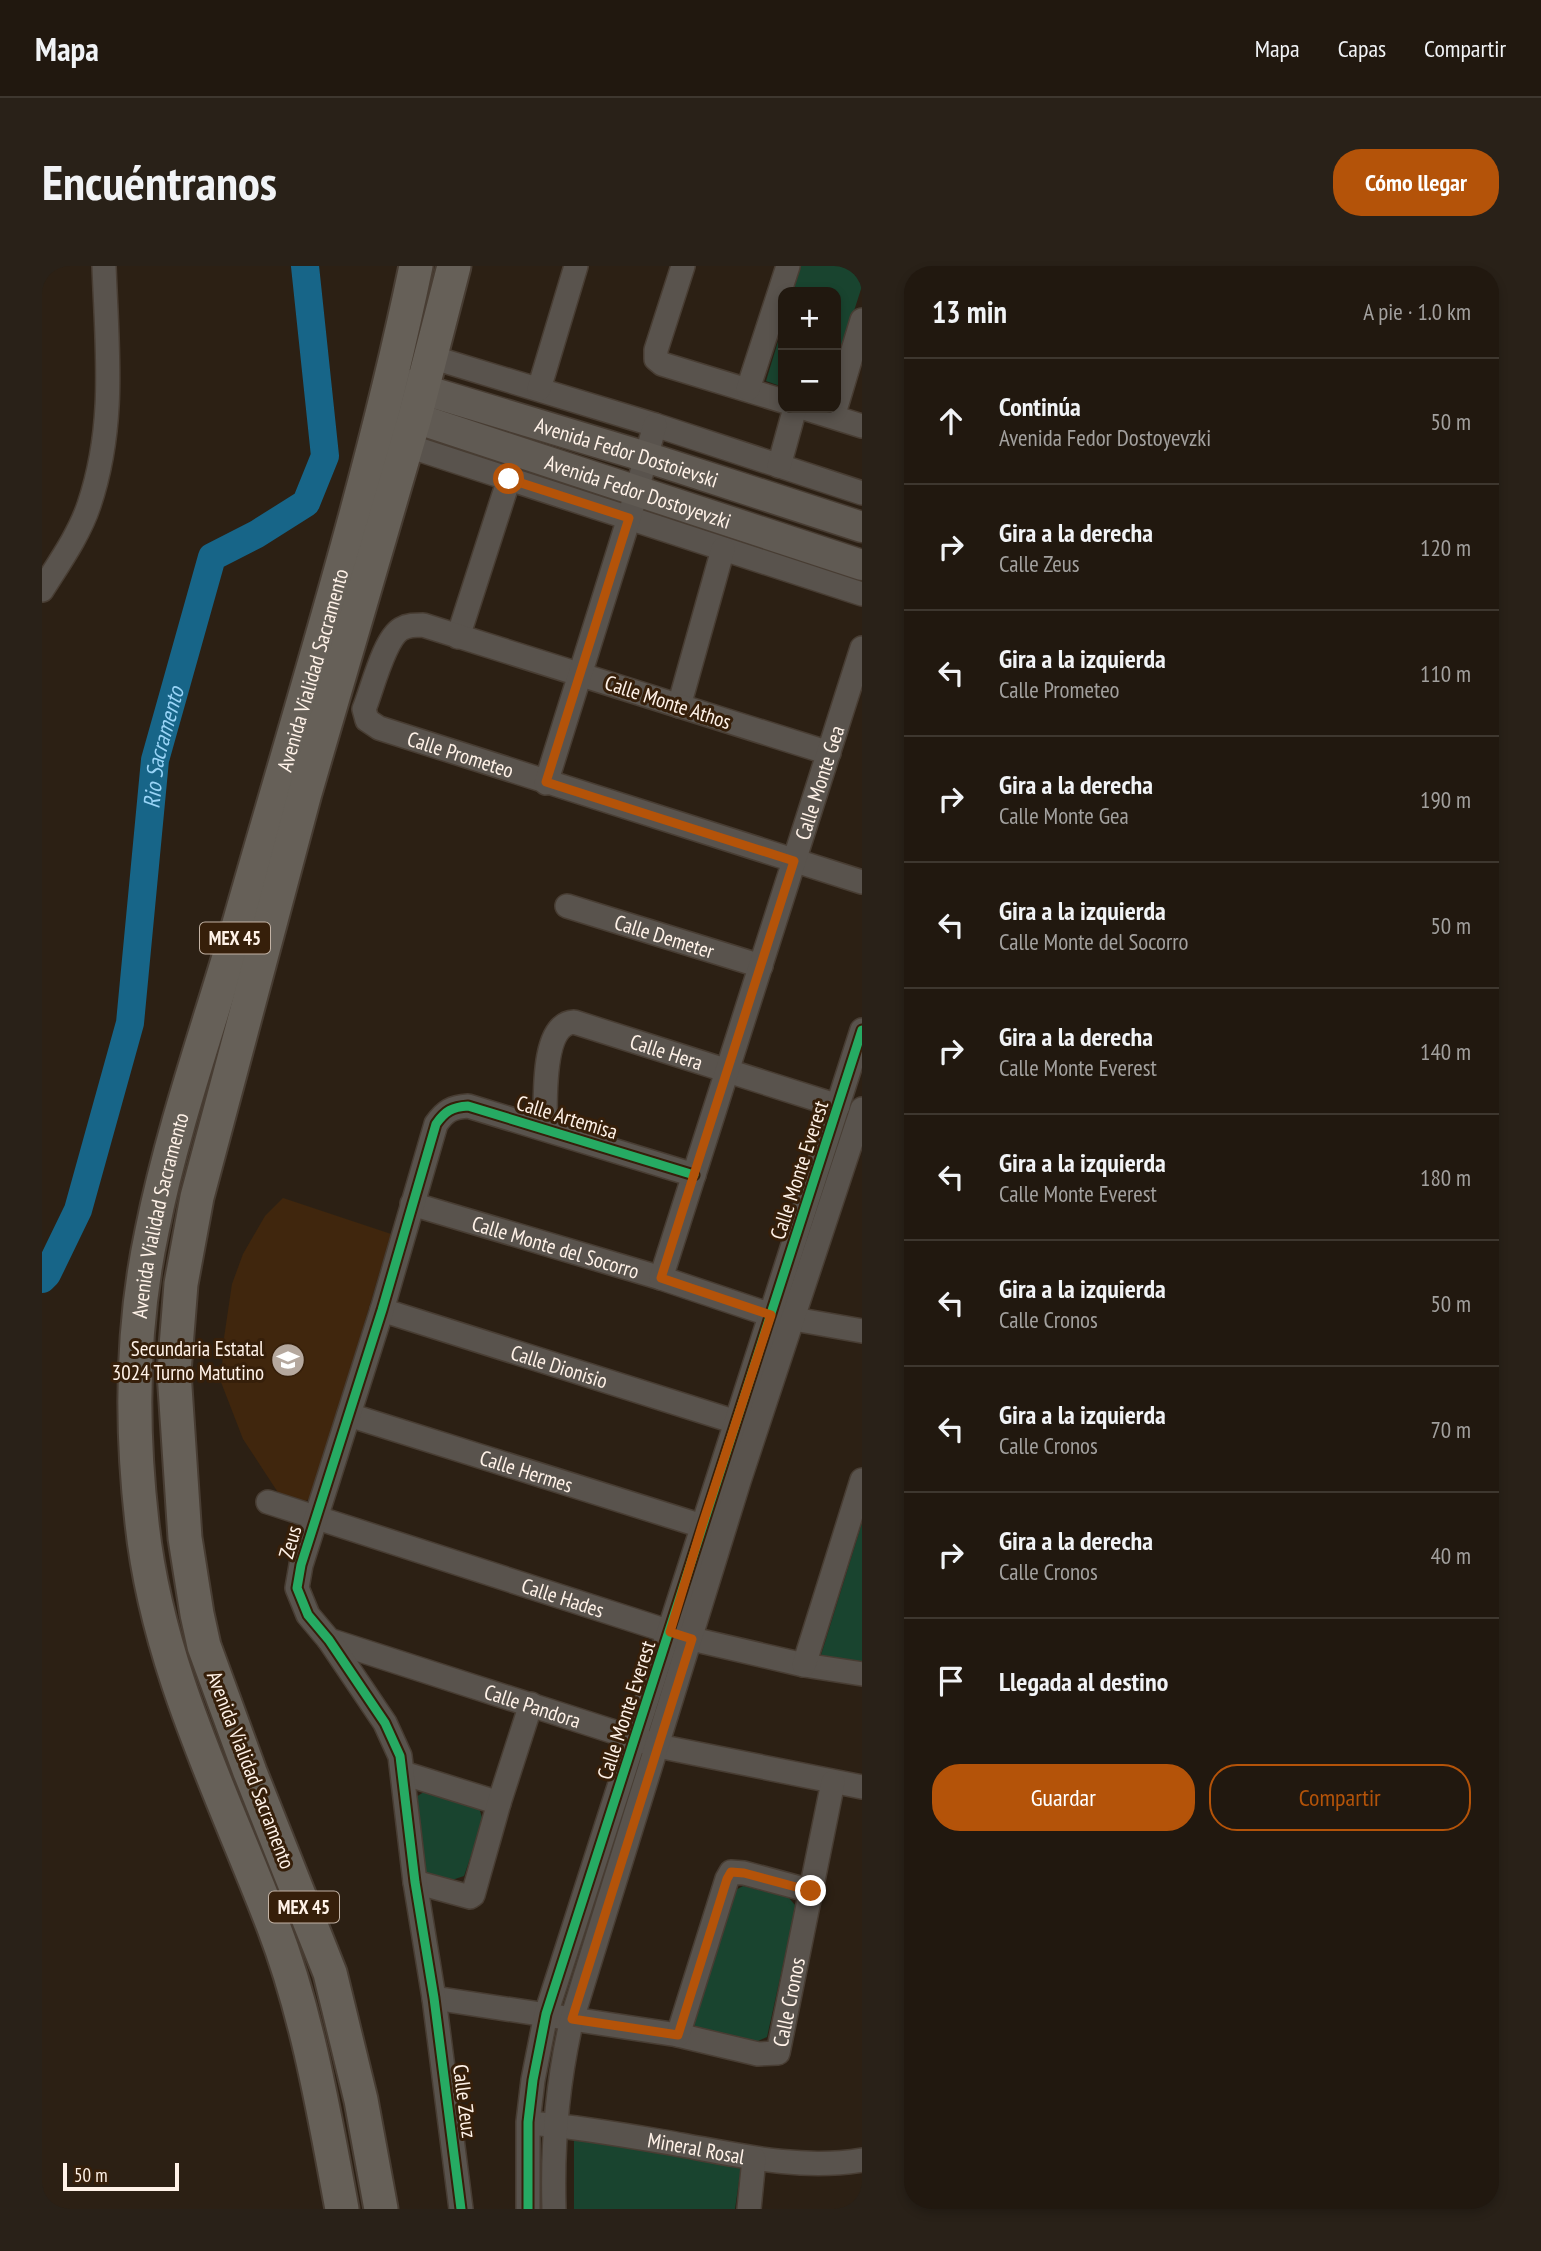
<!DOCTYPE html>
<html lang="es">
<meta charset="utf-8">
<style>
:root{--surface:#21180f;--page:#292118;--text:#f1f3f6;--muted:#a2a09e;--line:#3e372f;--accent:#b45309}
body{margin:0;font-family:"PT Sans Narrow",sans-serif;background:var(--page);color:var(--text)}
.controls{position:absolute;right:21px;top:21px;display:grid;overflow:hidden;border-radius:14px;box-shadow:0 4px 10px #0003}
.controls button{width:63px;height:63px;display:grid;place-items:center;padding:0;border:0;border-bottom:2px solid var(--line);background:var(--surface);color:var(--text);font:35px sans-serif}
.scale{position:absolute;left:21px;bottom:18px;width:116px;box-sizing:border-box;padding-left:7px;border:4px solid #fff2e8;border-top:0;font-size:19px;line-height:24px;white-space:nowrap;color:#fff2e8;-webkit-text-stroke:5px #361f0a;paint-order:stroke}
.stop{position:absolute;width:21px;height:21px;margin:-16px;border:5px solid #b45309;border-radius:50%;background:#fff}
.stop.end{background:#b45309;border-color:#fff;box-shadow:0 2px 7px #0008}
.list{margin:0;padding:0;list-style:none}
h2{display:flex;justify-content:space-between;align-items:center;height:91px;margin:0;padding:0 28px;font-size:30px}
h2 small{font-size:23px;font-weight:400;color:var(--muted)}
.list li{display:grid;grid-template-columns:46px 1fr auto;gap:21px;align-items:center;box-sizing:border-box;height:126px;padding:0 28px;border-top:2px solid var(--line)}
.list b{display:block;font-size:26px;white-space:nowrap}
.list p{margin:0;font-size:23px;white-space:nowrap;color:var(--muted)}
.list em{font-size:23px;font-style:normal;color:var(--muted)}
.actions{display:flex;gap:14px;padding:21px 28px}
.actions a{flex:1;padding:16px 0;border:2px solid var(--accent);border-radius:28px;text-align:center;font-size:24px;color:var(--accent)}
.actions .main{background:var(--accent);color:#fff}
.icon{flex:none;width:38px;height:38px;fill:none;stroke:currentColor;stroke-width:2;stroke-linecap:round;stroke-linejoin:round}
.map{position:relative;flex:none;width:820px;height:1943px;overflow:hidden;border-radius:28px}
header{display:flex;align-items:center;gap:42px;box-sizing:border-box;height:98px;padding:0 35px;background:var(--surface);border-bottom:2px solid var(--line)}
header strong{font-size:33px}
nav{display:flex;gap:38px;margin-inline-start:auto;font-size:24px}
.intro{display:flex;align-items:center;justify-content:space-between;box-sizing:border-box;height:168px;padding:0 42px}
h1{margin:0;font-size:49px}
.button{padding:18px 32px;border-radius:28px;background:var(--accent);color:#fff;font-size:24px;font-weight:700}
main{display:flex;gap:42px;padding:0 42px}
aside{flex:1;background:var(--surface);border-radius:28px;box-shadow:0 4px 10px #0003}
.map>svg:first-child{display:block}
</style>
<header>
<strong>Mapa</strong>
<nav><a>Mapa</a><a>Capas</a><a>Compartir</a></nav>
</header>
<div class="intro"><h1>Encuéntranos</h1><a class="button">Cómo llegar</a></div>
<main>
<div class="map">
<svg width="820" height="1943" viewBox="0 0 820 1943">
<rect width="100%" height="100%" fill="#2c2014"/>
<path fill="#40260d" d="M241 932 349 968 271 1229 264 1235 237 1228 201 1173 179 1116 182 1072 190 1018 201 988 223 950Z"/>
<g fill="#19442f">
<path d="M759 0H820V20L794 101V26H751Z"/>
<path d="M741 59V121L724 115Z"/>
<path d="M820 1257V1400L787 1396 779 1389Z"/>
<path d="M385 1524 436 1538 441 1555 422 1610 407 1615 384 1608 374 1531Z"/>
<path d="M701 1620 746 1631 754 1640 725 1771 714 1776 656 1764 651 1757 692 1625Z"/>
<path d="M532 1873 699 1901 693 1943H532Z"/>
</g>
<g fill="none" stroke-linecap="round" stroke-linejoin="round">
<path stroke="#176588" stroke-width="28" id="s1" d="M0 1013 5 1008 36 944 88 757 113 494 170 291 215 268 264 237 283 190 263 0"/>
<g stroke="#483d33" stroke-width="26">
<g id="minor">
<path d="M641 0 614 84V93L620 98 741 135"/>
<path d="M389 91 613 159 820 227"/>
<path d="M497 123 534 0"/>
<path d="M706 123 746 0"/>
<path d="M794 141 820 54"/>
<path d="M762 142 820 160"/>
<path d="M351 175 820 328"/>
<path d="M737 200 753 142"/>
<path d="M0 324C17 297 37 269 47 239 74 159 65 83 62 0"/>
<path d="M416 371 467 213"/>
<path d="M637 440 681 283"/>
<path id="s2" d="M787 487 381 359C373 359 366 359 359 363 342 373 330 424 322 443L325 454 337 462 820 616"/>
<path d="M504 517 587 252 613 159"/>
<path id="s3" d="M525 640 719 700"/>
<path id="s4" d="M503 862C504 837 498 758 532 756L796 840"/>
<path id="s5" d="M370 938 619 1012 729 1049 820 1065"/>
<path id="s6" d="M619 1012 820 382"/>
<path id="s7" d="M340 1044 694 1156"/>
<path id="s8" d="M307 1149 660 1260"/>
<path id="s9" d="M226 1236 650 1373 762 1399 820 1408"/>
<path id="s10" d="M287 1374 616 1480 820 1521"/>
<path d="M762 1399 820 1214"/>
<path d="M361 1507 457 1537"/>
<path d="M373 1616 428 1631 431 1629 457 1537 489 1438"/>
<path id="s11" d="M392 1732 636 1769 716 1788 736 1787 791 1516"/>
<path d="M636 1769 685 1613 689 1606 702 1607 769 1625"/>
<path id="s12" d="M498 1858C545 1862 593 1871 640 1879 700 1890 759 1904 820 1894"/>
<path d="M419 1943 392 1732 373 1616 358 1490 343 1457 287 1374 266 1349 255 1322 259 1299 340 1044 394 858C403 845 410 841 426 840L652 909"/>
<path d="M486 1943V1856L491 1814 504 1748 820 764"/>
<path d="M512 1943C510 1878 515 1817 530 1753L697 1215 820 843"/>
<path d="M707 1943 712 1893"/>
</g>
</g>
<g stroke="#483d33" stroke-width="33">
<g id="major">
<path id="s13" d="M359 117 604 191 820 261"/>
<path id="s14" d="M352 145 820 299"/>
</g>
</g>
<g stroke="#483d33" stroke-width="37">
<g id="highway">
<path id="s15" d="M300 1943C282 1847 266 1750 231 1659 180 1526 115 1400 100 1257 89 1161 90 1059 110 965 131 860 168 757 198 654 260 437 328 221 374 0"/>
<path d="M339 1943 319 1834 288 1707 208 1506 162 1380 155 1348 143 1272 132 1106 139 1018 155 931 263 527 373 151 412 0"/>
</g>
</g>
<use href="#minor" stroke="#59534d" stroke-width="23"/>
<use href="#major" stroke="#605a53" stroke-width="30"/>
<use href="#highway" stroke="#666058" stroke-width="33"/>
<g stroke="#361f0a" stroke-width="13">
<g id="cycleway">
<path d="M419 1943 392 1732 373 1616 358 1490 343 1457 287 1374 266 1349 255 1322 259 1299 340 1044 394 858C403 845 410 841 426 840L652 909"/>
<path d="M486 1943V1856L491 1814 504 1748 820 764"/>
</g>
</g>
<use href="#cycleway" stroke="#26ab63" stroke-width="9"/>
</g>
<g fill="none" stroke-linecap="round" stroke-linejoin="round">
<path stroke="#b45309" stroke-width="9" d="M467 213 587 252 504 516 752 595 619 1012 729 1049 660 1260 628 1366 650 1373 530 1753 636 1769 685 1613 689 1606 702 1607 769 1625"/>
</g>
<defs>
<g id="school-disc" transform="scale(1.75)"><circle r="9.5" fill="#b5a89e" stroke="#361f0a"/><path d="M0-5L7-2L0 1L-7-2ZM-4 1L0 2.5L4 1V4Q0 6-4 4Z" fill="#fff"/></g>
</defs>
<g fill-rule="evenodd">
<use href="#school-disc" x="246" y="1094"/>
</g>
<g text-anchor="middle" dominant-baseline="central" stroke-width="6" stroke-linejoin="round" paint-order="stroke">
<g fill="#361f0a" stroke="#c3b3a5" stroke-width="2">
<rect x="158" y="656.5" width="70" height="31" rx="5"/>
<rect x="227" y="1625.5" width="70" height="31" rx="5"/>
</g>
<g font-size="19" font-weight="bold" fill="#fff2e8">
<text x="193" y="672">MEX 45</text>
<text x="262" y="1641">MEX 45</text>
</g>
<g font-size="21" fill="#fff2e8" stroke="#361f0a">
<text stroke="none"><textPath href="#s13" startOffset="236">Avenida Fedor Dostoievski</textPath></text>
<text stroke="none"><textPath href="#s14" startOffset="257">Avenida Fedor Dostoyevzki</textPath></text>
<text stroke="none"><textPath href="#s15" startOffset="1594">Avenida Vialidad Sacramento</textPath></text>
<text transform="translate(626 436) rotate(18)">Calle Monte Athos</text>
<text stroke="none"><textPath href="#s2" startOffset="649">Calle Prometeo</textPath></text>
<text stroke="none"><textPath href="#s6" startOffset="520">Calle Monte Gea</textPath></text>
<text stroke="none"><textPath href="#s3" startOffset="102">Calle Demeter</textPath></text>
<text stroke="none"><textPath href="#s4" startOffset="215">Calle Hera</textPath></text>
<text transform="translate(525 851) rotate(17)">Calle Artemisa</text>
<text transform="translate(757 904) rotate(-72)">Calle Monte Everest</text>
<text stroke="none"><textPath href="#s15" startOffset="1027">Avenida Vialidad Sacramento</textPath></text>
<text stroke="none"><textPath href="#s5" startOffset="150">Calle Monte del Socorro</textPath></text>
<text stroke="none"><textPath href="#s7" startOffset="186">Calle Dionisio</textPath></text>
<text stroke="none"><textPath href="#s8" startOffset="186">Calle Hermes</textPath></text>
<text transform="translate(248 1276) rotate(-74)">Zeus</text>
<text stroke="none"><textPath href="#s9" startOffset="310">Calle Hades</textPath></text>
<text stroke="none"><textPath href="#s10" startOffset="214">Calle Pandora</textPath></text>
<text transform="translate(584 1444) rotate(-72)">Calle Monte Everest</text>
<text transform="translate(209 1504) rotate(69)">Avenida Vialidad Sacramento</text>
<text stroke="none"><textPath href="#s11" startOffset="401">Calle Cronos</textPath></text>
<text transform="translate(423 1835) rotate(83)">Calle Zeuz</text>
<text stroke="none"><textPath href="#s12" startOffset="158">Mineral Rosal</textPath></text>
</g>
<g font-size="21" fill="#fff2e8" stroke="#361f0a" text-anchor="end">
<text x="222" y="1082">Secundaria Estatal<tspan x="222" dy="24">3024 Turno Matutino</tspan></text>
</g>
<g font-size="23" font-style="italic" fill="#99d4f7" stroke="#361f0a">
<text stroke="none"><textPath href="#s1" startOffset="550">Rio Sacramento</textPath></text>
</g>
</g>
</svg>
<div class="controls">
<button>+</button>
<button>−</button>
</div>
<div class="scale">50 m</div>
<div class="stop" style="left:467px;top:213px"></div>
<div class="stop end" style="left:769px;top:1625px"></div>
</div>
<aside>
<h2>13 min<small>A pie · 1.0 km</small></h2>
<ul class="list">
<li><svg class="icon" aria-label="ahead" viewBox="0 0 24 24"><path d="M12 20V5M6 11l6-6 6 6"/></svg><div><b>Continúa</b><p>Avenida Fedor Dostoyevzki</p></div><em>50 m</em></li>
<li><svg class="icon" aria-label="right" viewBox="0 0 24 24"><path d="M7 20v-9h11M14 6l5 5-5 5"/></svg><div><b>Gira a la derecha</b><p>Calle Zeus</p></div><em>120 m</em></li>
<li><svg class="icon" aria-label="left" viewBox="0 0 24 24"><path d="M17 20v-9H6M10 6l-5 5 5 5"/></svg><div><b>Gira a la izquierda</b><p>Calle Prometeo</p></div><em>110 m</em></li>
<li><svg class="icon" aria-label="right" viewBox="0 0 24 24"><path d="M7 20v-9h11M14 6l5 5-5 5"/></svg><div><b>Gira a la derecha</b><p>Calle Monte Gea</p></div><em>190 m</em></li>
<li><svg class="icon" aria-label="left" viewBox="0 0 24 24"><path d="M17 20v-9H6M10 6l-5 5 5 5"/></svg><div><b>Gira a la izquierda</b><p>Calle Monte del Socorro</p></div><em>50 m</em></li>
<li><svg class="icon" aria-label="right" viewBox="0 0 24 24"><path d="M7 20v-9h11M14 6l5 5-5 5"/></svg><div><b>Gira a la derecha</b><p>Calle Monte Everest</p></div><em>140 m</em></li>
<li><svg class="icon" aria-label="left" viewBox="0 0 24 24"><path d="M17 20v-9H6M10 6l-5 5 5 5"/></svg><div><b>Gira a la izquierda</b><p>Calle Monte Everest</p></div><em>180 m</em></li>
<li><svg class="icon" aria-label="left" viewBox="0 0 24 24"><path d="M17 20v-9H6M10 6l-5 5 5 5"/></svg><div><b>Gira a la izquierda</b><p>Calle Cronos</p></div><em>50 m</em></li>
<li><svg class="icon" aria-label="left" viewBox="0 0 24 24"><path d="M17 20v-9H6M10 6l-5 5 5 5"/></svg><div><b>Gira a la izquierda</b><p>Calle Cronos</p></div><em>70 m</em></li>
<li><svg class="icon" aria-label="right" viewBox="0 0 24 24"><path d="M7 20v-9h11M14 6l5 5-5 5"/></svg><div><b>Gira a la derecha</b><p>Calle Cronos</p></div><em>40 m</em></li>
<li><svg class="icon" aria-label="arrive" viewBox="0 0 24 24"><path d="M6 21V4h12l-3 4 3 4H6"/></svg><div><b>Llegada al destino</b></div></li>
</ul>
<div class="actions"><a class="main">Guardar</a><a>Compartir</a></div>
</aside>
</main>
